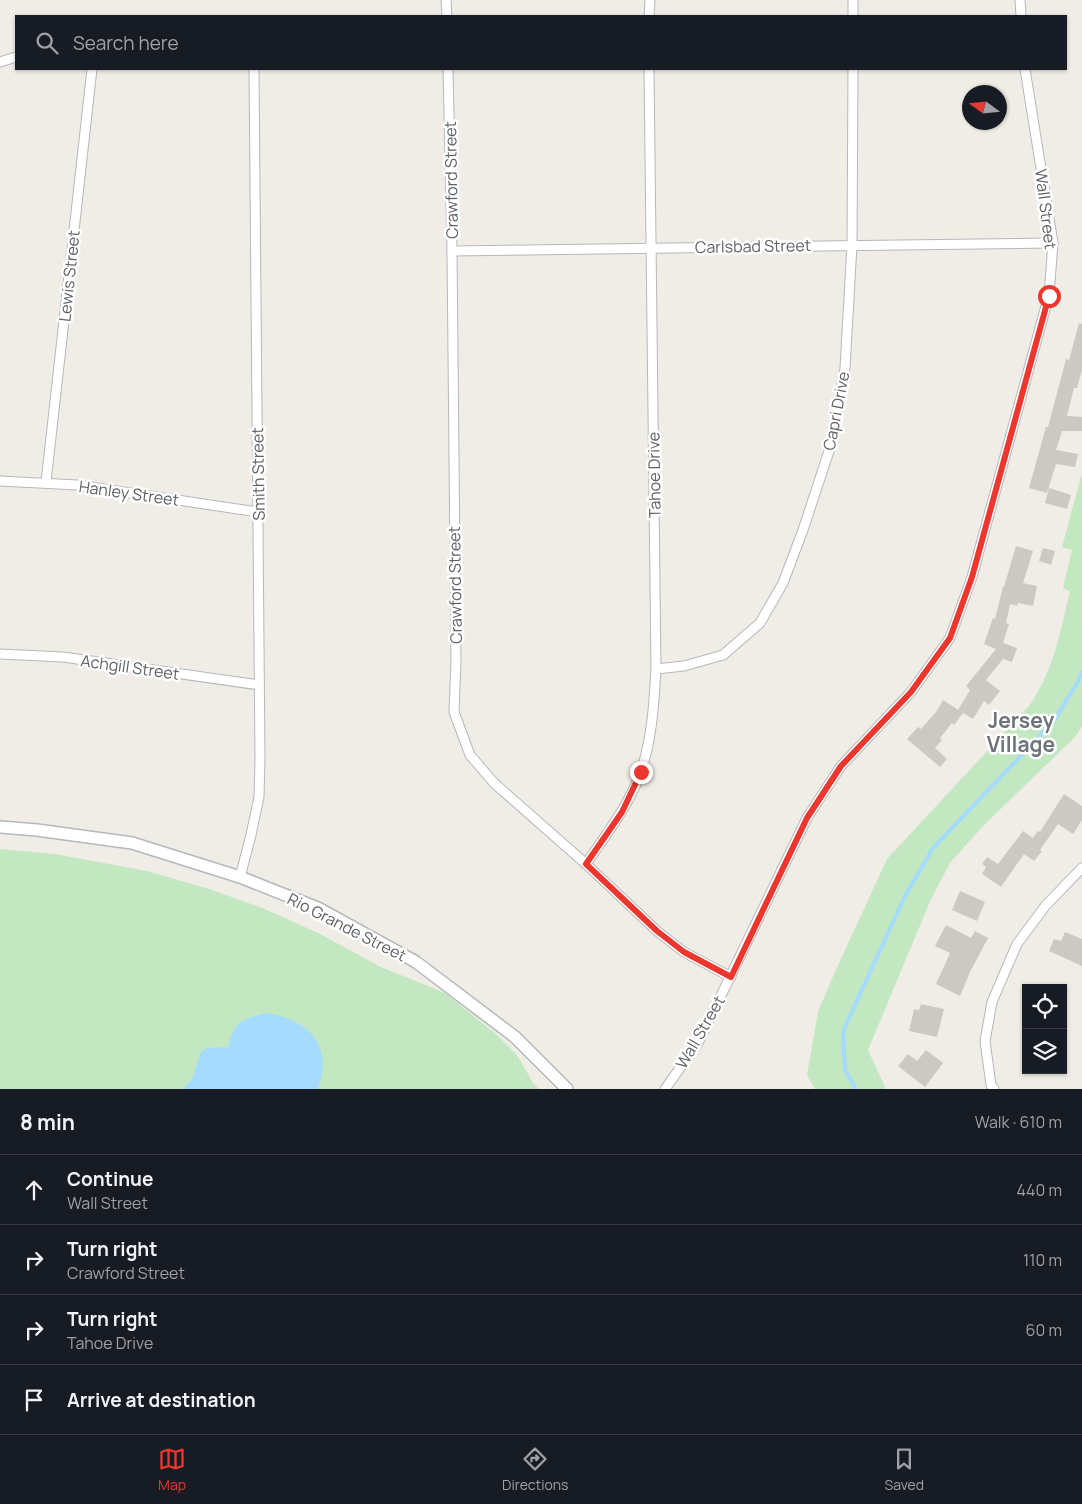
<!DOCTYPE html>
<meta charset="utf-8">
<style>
:root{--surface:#171b24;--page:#20242c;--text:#f1f3f6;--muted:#9ea1a6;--line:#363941;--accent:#ed362d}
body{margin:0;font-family:Manrope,sans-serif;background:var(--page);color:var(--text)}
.controls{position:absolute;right:15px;bottom:15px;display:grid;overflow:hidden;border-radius:0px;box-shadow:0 1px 4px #0004}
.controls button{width:45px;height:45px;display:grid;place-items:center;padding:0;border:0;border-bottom:1px solid var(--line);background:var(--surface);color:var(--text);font:25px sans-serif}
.compass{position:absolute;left:962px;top:85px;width:45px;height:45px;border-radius:50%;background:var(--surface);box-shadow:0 1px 4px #0004;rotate:285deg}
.stop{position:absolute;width:15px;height:15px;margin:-11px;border:4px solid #ed362d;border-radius:50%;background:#fff}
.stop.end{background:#ed362d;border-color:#fff;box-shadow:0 1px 5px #0008}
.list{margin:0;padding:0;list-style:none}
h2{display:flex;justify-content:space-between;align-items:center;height:65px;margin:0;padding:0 20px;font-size:21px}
h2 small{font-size:16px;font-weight:400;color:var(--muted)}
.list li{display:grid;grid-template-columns:32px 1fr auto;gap:15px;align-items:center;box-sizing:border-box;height:70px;padding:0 20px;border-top:1px solid var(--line)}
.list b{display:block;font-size:19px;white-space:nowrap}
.list p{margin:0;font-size:16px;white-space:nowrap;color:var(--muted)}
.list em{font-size:16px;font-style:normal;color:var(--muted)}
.icon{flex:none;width:28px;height:28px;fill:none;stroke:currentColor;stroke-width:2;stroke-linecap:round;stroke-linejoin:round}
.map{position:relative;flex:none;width:1082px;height:1089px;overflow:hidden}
.search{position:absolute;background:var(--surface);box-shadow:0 1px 4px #0004;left:15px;right:15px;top:15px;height:55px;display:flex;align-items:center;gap:12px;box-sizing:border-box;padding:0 18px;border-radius:0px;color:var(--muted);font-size:19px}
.sheet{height:345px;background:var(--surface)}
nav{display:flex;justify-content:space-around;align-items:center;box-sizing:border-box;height:70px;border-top:1px solid var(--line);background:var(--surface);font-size:14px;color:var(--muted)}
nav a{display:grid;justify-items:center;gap:2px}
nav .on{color:var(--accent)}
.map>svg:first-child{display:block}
</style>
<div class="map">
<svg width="1082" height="1089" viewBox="0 0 1082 1089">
<rect width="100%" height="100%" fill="#efede5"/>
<g fill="#c2e7c1">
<path d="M1082 473V727L1074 738 983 826 950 863 931 899 868 1050 886 1089H815L807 1075 818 1012 834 974 887 859 1029 706C1054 670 1060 633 1070 591L1063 588 1072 550 1062 547Z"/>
<path d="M0 849 55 854 147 871 209 889 265 909 318 933 381 967 445 993 496 1034 517 1055 533 1083 539 1089H0Z"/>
</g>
<path fill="#a5dbff" d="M266 1013C308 1019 334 1045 318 1089H183L192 1079 201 1052 207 1048 228 1047C235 1021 240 1020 266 1013Z"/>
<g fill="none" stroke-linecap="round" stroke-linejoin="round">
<path stroke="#a5dbff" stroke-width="4" d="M856 1089 845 1070 843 1031 905 896 933 848 1053 722 1079 680 1082 672"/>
</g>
<g fill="#ccc9c4">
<path d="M1079 323 1082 324V370L1077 388H1074L1067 416 1082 417V431H1062L1056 450 1078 454 1075 467 1056 464 1047 493 1029 488 1046 427H1048L1066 359 1069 360Z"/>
<path d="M1049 488 1071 495 1067 509 1045 503Z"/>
<path d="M1016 546 1033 551 1023 583 1037 586 1033 606 1018 603 1017 606 1010 604 1006 623 1009 624 1003 643 1017 648 1012 662 1003 659 986 680 1000 691 989 705 984 701 973 719 958 710 970 690 966 686 996 649 984 644 993 618 995 619 1003 587H1004Z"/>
<path d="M1043 548 1055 551 1051 565 1039 561Z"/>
<path d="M943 700 963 713 954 725 952 723 940 738 942 740 935 748 947 759 940 767 907 739 918 727 921 729 936 712Z"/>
<path d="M1064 794 1082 806V820L1073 834 1058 824 1040 850 1042 851 1034 861 1024 854 1001 887 982 874 986 867 982 864 987 857 998 864 1023 831 1033 838 1038 831 1040 832Z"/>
<path d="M960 891 985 902 977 921 952 910Z"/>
<path d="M946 925 971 938 975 931 988 938 970 972 960 996 936 984 950 953 935 946Z"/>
<path d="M1065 932 1082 939V966L1049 951 1054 939 1061 941Z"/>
<path d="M921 1004 944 1009 937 1037 909 1031 914 1009 919 1010Z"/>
<path d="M926 1050 943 1063 925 1087 898 1066 908 1054 917 1061Z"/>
</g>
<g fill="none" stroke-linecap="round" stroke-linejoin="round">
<g stroke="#b5b8bc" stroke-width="11">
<g id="minor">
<path d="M446 0 447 16"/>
<path d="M853 0V16"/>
<path d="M1020 0 1021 16"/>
<path d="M649 16 650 0"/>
<path d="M0 62 16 57"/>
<path d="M448 69 452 251 456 663 454 712 470 755 494 783 586 864 657 931 684 952 731 977"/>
<path d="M452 251 1053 243"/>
<path d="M0 481 77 485 258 512"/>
<path d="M46 482 92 69"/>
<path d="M0 654 63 657 259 685"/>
<path d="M656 669 684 666 723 655 760 623 783 583 803 530 830 448 845 368 852 245 853 69"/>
<path d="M586 864C606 835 629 805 641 772 652 738 654 704 656 669L649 69"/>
<path d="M240 877 251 835 259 797 260 759 254 69"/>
<path d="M665 1089 698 1043 807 818 841 766 911 692 950 638 972 577 1049 295 1053 243 1025 69"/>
<path d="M994 1089 991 1085 985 1041 992 1002 1017 944 1046 905 1082 868"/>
</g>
</g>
<g stroke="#b5b8bc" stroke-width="14">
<path id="tertiary" d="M0 827 37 830 132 843 240 877 318 908 416 962 515 1037 567 1089"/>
</g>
<use href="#minor" stroke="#fff" stroke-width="9"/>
<use href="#tertiary" stroke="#fff" stroke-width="11"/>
</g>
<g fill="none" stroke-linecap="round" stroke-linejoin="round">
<path stroke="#ed362d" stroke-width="6" d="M641 772 622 812 586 864 657 931 684 952 731 977 807 818 841 766 911 692 950 638 972 577 1049 296"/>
</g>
<g text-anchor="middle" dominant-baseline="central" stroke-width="5" stroke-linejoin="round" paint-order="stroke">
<g font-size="16" fill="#5c6165" stroke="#fff">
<text transform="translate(451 180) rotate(-91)">Crawford Street</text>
<text transform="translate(1046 209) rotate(83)">Wall Street</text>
<text transform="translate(753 246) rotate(-1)">Carlsbad Street</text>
<text transform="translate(69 276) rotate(-84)">Lewis Street</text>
<text transform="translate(836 411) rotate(-79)">Capri Drive</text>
<text transform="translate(258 474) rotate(-91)">Smith Street</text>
<text transform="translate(654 475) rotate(-91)">Tahoe Drive</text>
<text transform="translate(129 493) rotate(8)">Hanley Street</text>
<text transform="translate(455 585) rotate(-91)">Crawford Street</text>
<text transform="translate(130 667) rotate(8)">Achgill Street</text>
<text transform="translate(347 927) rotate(27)">Rio Grande Street</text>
<text transform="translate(700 1032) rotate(-60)">Wall Street</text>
</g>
<g font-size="21" font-weight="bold" fill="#6d7378" stroke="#fff">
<text x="1021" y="720">Jersey<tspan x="1021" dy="24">Village</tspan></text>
</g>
</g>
</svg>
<div class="controls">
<button><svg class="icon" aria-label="locate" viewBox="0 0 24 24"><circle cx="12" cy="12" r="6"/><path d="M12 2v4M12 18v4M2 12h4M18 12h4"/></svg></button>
<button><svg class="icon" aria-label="layers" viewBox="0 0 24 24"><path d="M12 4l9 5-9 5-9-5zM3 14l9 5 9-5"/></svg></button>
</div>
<svg class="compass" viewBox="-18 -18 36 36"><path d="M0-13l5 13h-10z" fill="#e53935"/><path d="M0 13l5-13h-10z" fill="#9ea1a6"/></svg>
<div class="stop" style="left:1049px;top:296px"></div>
<div class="stop end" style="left:641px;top:772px"></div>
<div class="search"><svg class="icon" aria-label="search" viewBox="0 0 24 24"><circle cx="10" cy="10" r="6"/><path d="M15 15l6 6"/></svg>Search here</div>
</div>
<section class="sheet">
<h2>8 min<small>Walk · 610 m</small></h2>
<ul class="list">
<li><svg class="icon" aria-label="ahead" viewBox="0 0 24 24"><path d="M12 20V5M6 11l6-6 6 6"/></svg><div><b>Continue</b><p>Wall Street</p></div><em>440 m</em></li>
<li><svg class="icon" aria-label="right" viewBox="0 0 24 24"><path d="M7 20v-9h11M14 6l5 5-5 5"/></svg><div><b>Turn right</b><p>Crawford Street</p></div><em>110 m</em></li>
<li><svg class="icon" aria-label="right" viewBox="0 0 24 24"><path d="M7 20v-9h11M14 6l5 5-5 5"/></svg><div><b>Turn right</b><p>Tahoe Drive</p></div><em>60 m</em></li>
<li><svg class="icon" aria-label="arrive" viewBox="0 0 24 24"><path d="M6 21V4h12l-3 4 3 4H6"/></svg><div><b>Arrive at destination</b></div></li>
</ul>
</section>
<nav>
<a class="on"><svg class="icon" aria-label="map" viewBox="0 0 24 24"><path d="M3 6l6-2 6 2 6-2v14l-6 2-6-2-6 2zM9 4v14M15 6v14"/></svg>Map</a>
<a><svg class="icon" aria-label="directions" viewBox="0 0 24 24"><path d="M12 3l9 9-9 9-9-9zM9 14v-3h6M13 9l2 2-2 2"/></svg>Directions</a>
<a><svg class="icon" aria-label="saved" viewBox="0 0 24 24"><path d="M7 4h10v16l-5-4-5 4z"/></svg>Saved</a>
</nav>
